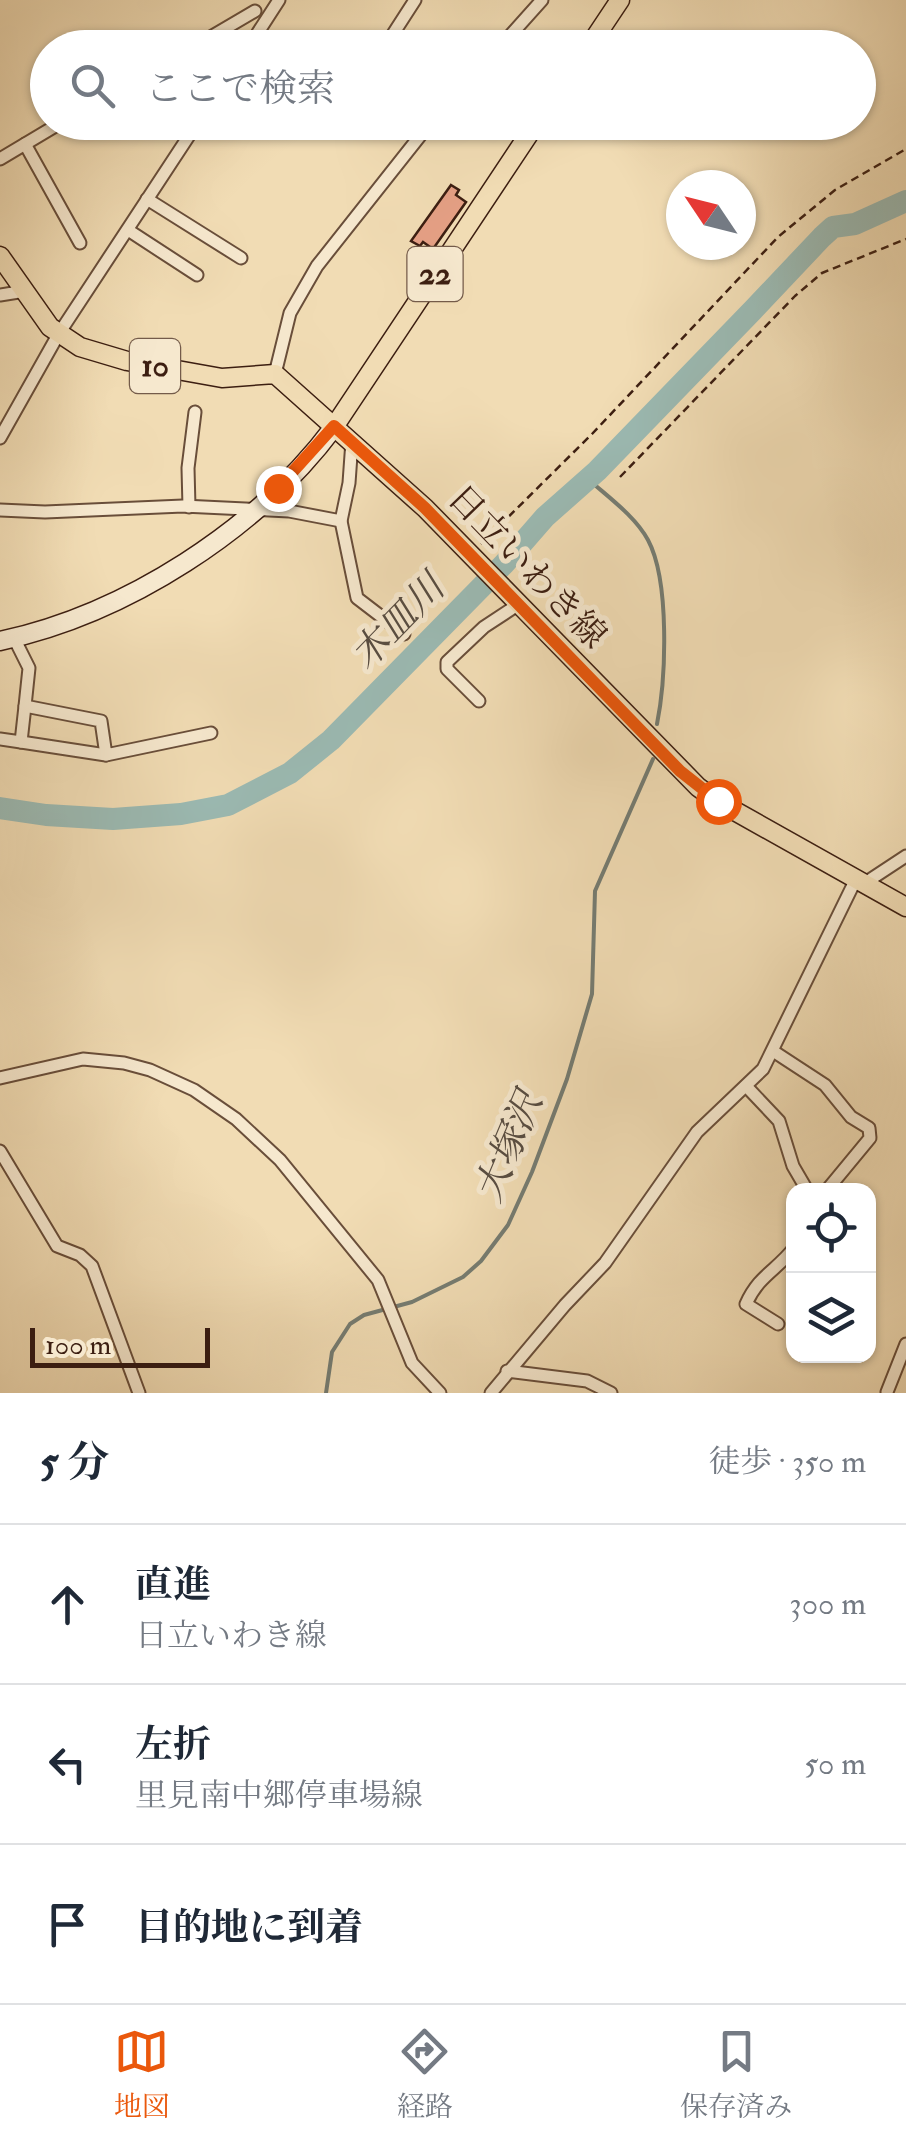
<!DOCTYPE html>
<html lang="ja">
<meta charset="utf-8">
<style>
:root{--surface:#fff;--page:#f2f2f3;--text:#1f2937;--muted:#747a83;--line:#e0e1e3;--accent:#ea580c}
body{margin:0;font-family:"IM FELL Double Pica","Noto Serif JP",serif;background:var(--page);color:var(--text)}
.controls{position:absolute;right:30px;bottom:30px;display:grid;overflow:hidden;border-radius:20px;box-shadow:0 2px 8px #0004}
.controls button{width:90px;height:90px;display:grid;place-items:center;padding:0;border:0;border-bottom:2px solid var(--line);background:var(--surface);color:var(--text);font:50px sans-serif}
.compass{position:absolute;left:666px;top:170px;width:90px;height:90px;border-radius:50%;background:var(--surface);box-shadow:0 2px 8px #0004;rotate:305deg}
.scale{position:absolute;left:30px;bottom:25px;width:180px;box-sizing:border-box;padding-left:10px;border:5px solid #3c1e11;border-top:0;font-size:28px;line-height:35px;white-space:nowrap;color:#3c1e11;-webkit-text-stroke:8px #f6e8ce;paint-order:stroke}
.stop{position:absolute;width:30px;height:30px;margin:-22px;border:8px solid #ea580c;border-radius:50%;background:#fff}
.stop.end{background:#ea580c;border-color:#fff;box-shadow:0 2px 10px #0008}
.list{margin:0;padding:0;list-style:none}
h2{display:flex;justify-content:space-between;align-items:center;height:130px;margin:0;padding:0 40px;font-size:42px}
h2 small{font-size:32px;font-weight:400;color:var(--muted)}
.list li{display:grid;grid-template-columns:65px 1fr auto;gap:30px;align-items:center;box-sizing:border-box;height:160px;padding:0 40px;border-top:2px solid var(--line)}
.list b{display:block;font-size:38px;white-space:nowrap}
.list p{margin:0;font-size:32px;white-space:nowrap;color:var(--muted)}
.list em{font-size:32px;font-style:normal;color:var(--muted)}
.icon{flex:none;width:55px;height:55px;fill:none;stroke:currentColor;stroke-width:2;stroke-linecap:round;stroke-linejoin:round}
.map{position:relative;flex:none;width:906px;height:1393px;overflow:hidden}
.search{position:absolute;background:var(--surface);box-shadow:0 2px 8px #0004;left:30px;right:30px;top:30px;height:110px;display:flex;align-items:center;gap:25px;box-sizing:border-box;padding:0 35px;border-radius:55px;color:var(--muted);font-size:38px}
.sheet{height:610px;background:var(--surface)}
nav{display:flex;justify-content:space-around;align-items:center;box-sizing:border-box;height:140px;border-top:2px solid var(--line);background:var(--surface);font-size:28px;color:var(--muted)}
nav a{display:grid;justify-items:center;gap:5px}
nav .on{color:var(--accent)}
.map>svg:first-child{display:block}
</style>
<div class="map">
<svg width="906" height="1393" viewBox="0 0 906 1393">
<rect width="100%" height="100%" fill="#f1dcb4"/>
<filter id="stains"><feTurbulence type="fractalNoise" baseFrequency=".002" numOctaves="4"/><feColorMatrix values="0 0 0 0 .2 0 0 0 0 .09 0 0 0 0 .02 0 0 0 .5 -.17"/></filter>
<radialGradient id="worn" r=".72"><stop offset=".6" stop-color="#630" stop-opacity="0"/><stop offset="1" stop-color="#630" stop-opacity=".3"/></radialGradient>
<g fill="none" stroke-linecap="round" stroke-linejoin="round">
<g stroke="#757c72" stroke-width="4">
<path d="M588 479C608 497 635 516 648 540 670 581 666 679 657 724"/>
<path d="M326 1393 332 1352 350 1324 364 1315 412 1302 463 1277 481 1261 508 1225 532 1172 567 1079 592 994 595 891 653 759"/>
</g>
<path stroke="#9bbab3" stroke-width="22" d="M0 808 46 815 113 819 181 814 228 805 290 773 331 740 504 564 545 517 597 471 753 310 822 237 833 227 855 224 906 201"/>
</g>
<path fill="#e5a085" stroke="#3c1e11" stroke-width="2.5" d="M451 185 459 190 456 195 466 202 433 249 423 242 420 246 411 241Z"/>
<g fill="none" stroke-linecap="round" stroke-linejoin="round">
<g stroke="#694e3a" stroke-width="15">
<g id="minor">
<path d="M192 48 255 11"/>
<path d="M248 48 279 0"/>
<path d="M384 48 415 0"/>
<path d="M499 48 542 0"/>
<path d="M25 144 80 243"/>
<path d="M0 159 62 122"/>
<path d="M147 199 241 258"/>
<path d="M128 230 197 275"/>
<path d="M0 295 25 291"/>
<path d="M275 374 290 313 317 266 431 122"/>
<path d="M0 438 58 335 198 122"/>
<path d="M352 441 349 483 341 521 357 598 404 634"/>
<path d="M189 507 188 468 195 412"/>
<path d="M0 510 45 512 183 506 289 511 341 521"/>
<path d="M14 638 29 668 25 706 101 721 106 755 211 733"/>
<path d="M479 701 447 669V662L484 627 519 604"/>
<path d="M0 739 21 742 25 706"/>
<path d="M21 742 106 755"/>
<path d="M865 883 906 856"/>
<path d="M773 1051 825 1085 851 1117 869 1128 870 1138 827 1190"/>
<path d="M0 1078 83 1059 124 1063 150 1070 194 1090 236 1119 280 1160 378 1280 412 1363 440 1393"/>
<path d="M746 1086 779 1121 793 1166 807 1190"/>
<path d="M0 1151 57 1246 80 1255 92 1266 139 1393"/>
<path d="M778 1324 746 1304C759 1275 776 1271 794 1248"/>
<path d="M507 1371 587 1381 611 1393"/>
<path d="M887 1392 906 1344"/>
<path d="M491 1393 565 1305 605 1263 697 1132 763 1069 856 879"/>
</g>
</g>
<g stroke="#3c1e11" stroke-width="21">
<path id="secondary" d="M0 641C126 614 257 530 334 427"/>
</g>
<g stroke="#3c1e11" stroke-width="21">
<g id="primary">
<path d="M588 48 620 0"/>
<path d="M0 256 50 327 80 347 127 361 222 378 275 374 425 508 698 787 717 801 906 907"/>
<path d="M334 427 537 122"/>
</g>
</g>
<g stroke="#3c1e11" stroke-width="2.5" stroke-dasharray="8 5" stroke-linecap="butt">
<path d="M620 477 795 296 822 273 906 239"/>
<path d="M481 544 592 434 778 237 835 190 906 149"/>
</g>
<use href="#minor" stroke="#f6e8ce" stroke-width="11"/>
<use href="#secondary" stroke="#f6e8ce" stroke-width="18"/>
<use href="#primary" stroke="#f1dcb4" stroke-width="18"/>
</g>
<g fill="none" stroke-linecap="round" stroke-linejoin="round">
<path stroke="#ea580c" stroke-width="12" d="M278 488 334 426 425 508 680 771 718 801"/>
</g>
<g text-anchor="middle" dominant-baseline="central" stroke-width="10" stroke-linejoin="round" paint-order="stroke">
<g fill="#f6e8ce" stroke="#745b4a" stroke-width="2.5">
<rect x="407.5" y="247" width="55" height="54" rx="8"/>
<rect x="130" y="339" width="50" height="54" rx="8"/>
</g>
<g font-size="32" font-weight="bold" fill="#3c1e11">
<text x="435" y="274">22</text>
<text x="155" y="366">10</text>
</g>
<g font-size="35" fill="#3c1e11" stroke="#f6e8ce">
<text transform="translate(527 567) rotate(46)">日立いわき線</text>
</g>
<g font-size="38" font-style="italic" fill="#584d42" stroke="#f6e8ce">
<text transform="translate(398 622) rotate(-46)">木皿川</text>
<text transform="translate(509 1147) rotate(-67)">大塚沢</text>
</g>
</g>
<rect width="100%" height="100%" filter="url(#stains)"/>
<rect width="100%" height="100%" fill="url(#worn)"/>
</svg>
<div class="controls">
<button><svg class="icon" aria-label="locate" viewBox="0 0 24 24"><circle cx="12" cy="12" r="6"/><path d="M12 2v4M12 18v4M2 12h4M18 12h4"/></svg></button>
<button><svg class="icon" aria-label="layers" viewBox="0 0 24 24"><path d="M12 4l9 5-9 5-9-5zM3 14l9 5 9-5"/></svg></button>
</div>
<svg class="compass" viewBox="-18 -18 36 36"><path d="M0-13l5 13h-10z" fill="#e53935"/><path d="M0 13l5-13h-10z" fill="#747a83"/></svg>
<div class="scale">100 m</div>
<div class="stop" style="left:718px;top:801px"></div>
<div class="stop end" style="left:278px;top:488px"></div>
<div class="search"><svg class="icon" aria-label="search" viewBox="0 0 24 24"><circle cx="10" cy="10" r="6"/><path d="M15 15l6 6"/></svg>ここで検索</div>
</div>
<section class="sheet">
<h2>5 分<small>徒歩 · 350 m</small></h2>
<ul class="list">
<li><svg class="icon" aria-label="ahead" viewBox="0 0 24 24"><path d="M12 20V5M6 11l6-6 6 6"/></svg><div><b>直進</b><p>日立いわき線</p></div><em>300 m</em></li>
<li><svg class="icon" aria-label="left" viewBox="0 0 24 24"><path d="M17 20v-9H6M10 6l-5 5 5 5"/></svg><div><b>左折</b><p>里見南中郷停車場線</p></div><em>50 m</em></li>
<li><svg class="icon" aria-label="arrive" viewBox="0 0 24 24"><path d="M6 21V4h12l-3 4 3 4H6"/></svg><div><b>目的地に到着</b></div></li>
</ul>
</section>
<nav>
<a class="on"><svg class="icon" aria-label="map" viewBox="0 0 24 24"><path d="M3 6l6-2 6 2 6-2v14l-6 2-6-2-6 2zM9 4v14M15 6v14"/></svg>地図</a>
<a><svg class="icon" aria-label="directions" viewBox="0 0 24 24"><path d="M12 3l9 9-9 9-9-9zM9 14v-3h6M13 9l2 2-2 2"/></svg>経路</a>
<a><svg class="icon" aria-label="saved" viewBox="0 0 24 24"><path d="M7 4h10v16l-5-4-5 4z"/></svg>保存済み</a>
</nav>
